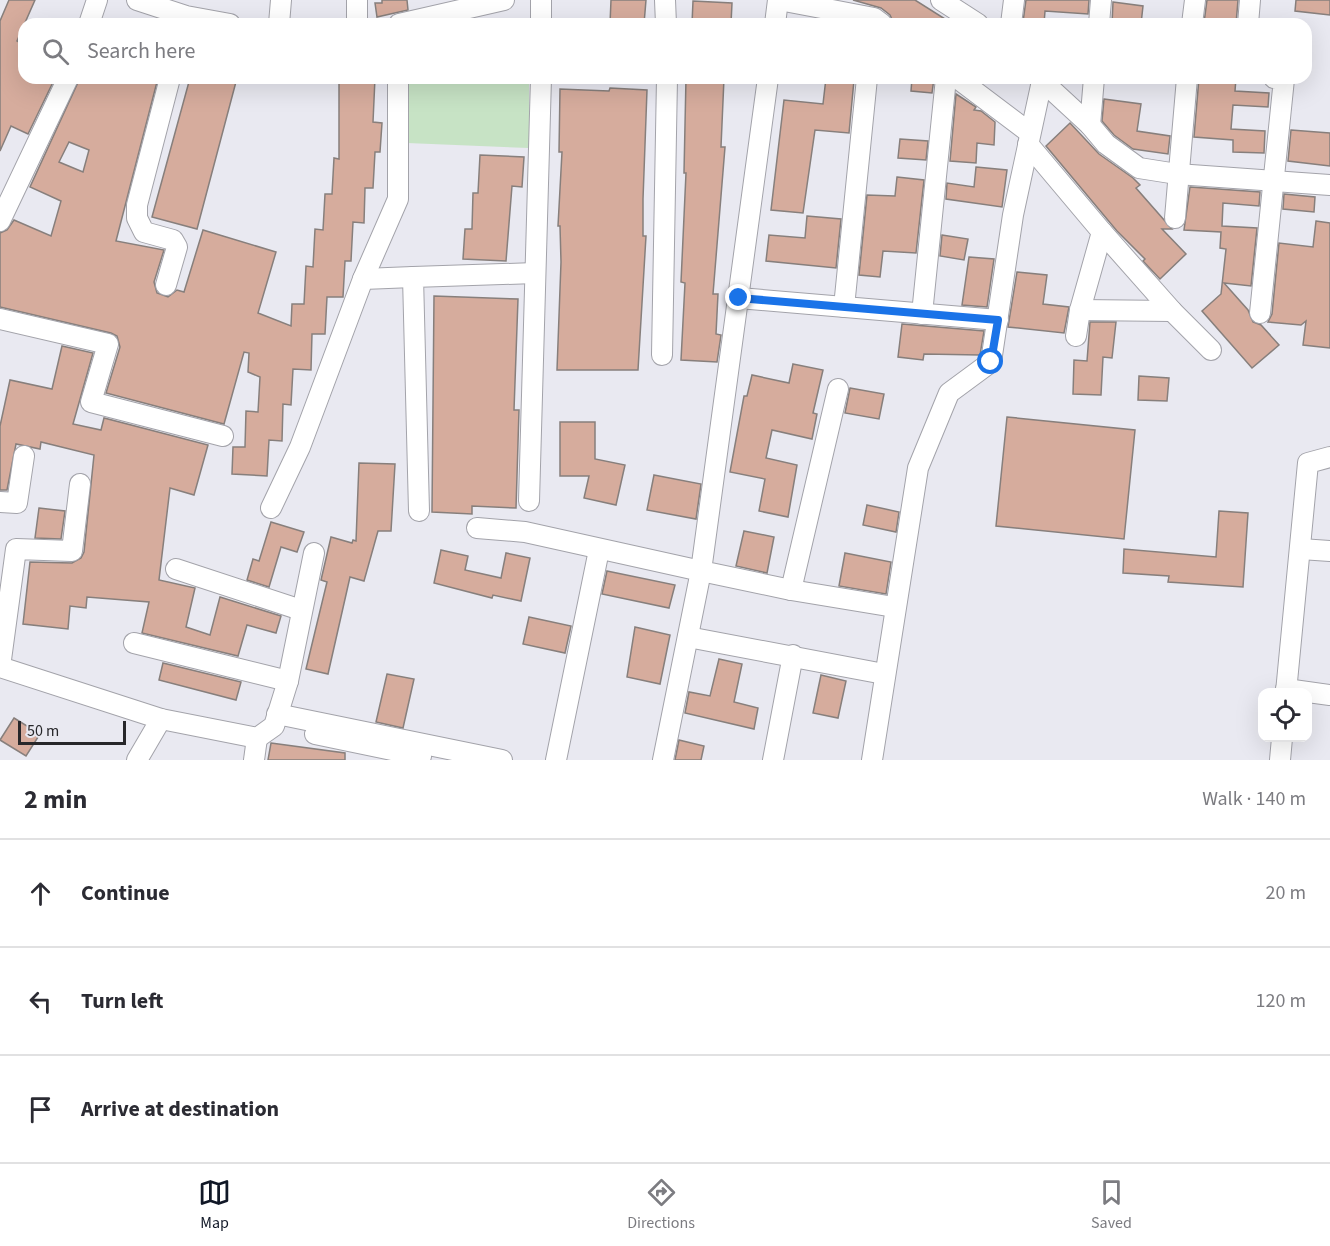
<!DOCTYPE html>
<meta charset="utf-8">
<style>
:root{--surface:#fff;--page:#f7f7f7;--text:#2b2b33;--muted:#7c7c81;--line:#e1e1e2;--accent:#111827}
body{margin:0;font-family:"Source Sans 3",sans-serif;background:var(--page);color:var(--text)}
.controls{position:absolute;right:18px;bottom:18px;display:grid;overflow:hidden;border-radius:12px;box-shadow:0 6px 24px #0002}
.controls button{width:54px;height:54px;display:grid;place-items:center;padding:0;border:0;border-bottom:2px solid var(--line);background:var(--surface);color:var(--text);font:30px sans-serif}
.scale{position:absolute;left:18px;bottom:15px;width:108px;box-sizing:border-box;padding-left:6px;border:3px solid #27272a;border-top:0;font-size:16px;line-height:21px;white-space:nowrap;color:#27272a;-webkit-text-stroke:4px #e9e9f1;paint-order:stroke}
.stop{position:absolute;width:18px;height:18px;margin:-14px;border:4px solid #1a73e8;border-radius:50%;background:#fff}
.stop.end{background:#1a73e8;border-color:#fff;box-shadow:0 2px 6px #0008}
.list{margin:0;padding:0;list-style:none}
h2{display:flex;justify-content:space-between;align-items:center;height:78px;margin:0;padding:0 24px;font-size:26px}
h2 small{font-size:20px;font-weight:400;color:var(--muted)}
.list li{display:grid;grid-template-columns:39px 1fr auto;gap:18px;align-items:center;box-sizing:border-box;height:108px;padding:0 24px;border-top:2px solid var(--line)}
.list b{display:block;font-size:22px;white-space:nowrap}
.list em{font-size:20px;font-style:normal;color:var(--muted)}
.icon{flex:none;width:33px;height:33px;fill:none;stroke:currentColor;stroke-width:2;stroke-linecap:round;stroke-linejoin:round}
.map{position:relative;flex:none;width:1330px;height:760px;overflow:hidden}
.search{position:absolute;background:var(--surface);box-shadow:0 6px 24px #0002;left:18px;right:18px;top:18px;height:66px;display:flex;align-items:center;gap:15px;box-sizing:border-box;padding:0 21px;border-radius:18px;color:var(--muted);font-size:22px}
.sheet{height:402px;background:var(--surface)}
nav{display:flex;justify-content:space-around;align-items:center;box-sizing:border-box;height:84px;border-top:2px solid var(--line);background:var(--surface);font-size:16px;color:var(--muted)}
nav a{display:grid;justify-items:center;gap:3px}
nav .on{color:var(--accent)}
.map>svg:first-child{display:block}
</style>
<div class="map">
<svg width="1330" height="760" viewBox="0 0 1330 760">
<rect width="100%" height="100%" fill="#e9e9f1"/>
<path fill="#c7e3c5" d="M409 78H529V148L407 143Z"/>
<g fill="#d6ac9d" stroke="#877f7c" stroke-width="1.5" fill-rule="evenodd">
<path d="M9 0H35L17 41 24 45V78H55L28 134 11 126 0 151V21Z"/>
<path d="M382 0H407L408 10 377 17 375 3H382Z"/>
<path d="M611 0H646L644 24H610Z"/>
<path d="M853 0H915L953 24H894L890 15 881 8Z"/>
<path d="M1026 0H1089L1088 14 1045 11 1044 24 1023 22Z"/>
<path d="M1207 0H1238L1236 24 1204 23Z"/>
<path d="M1296 0H1330V15L1295 11Z"/>
<path d="M693 1 732 3 731 24H692Z"/>
<path d="M1113 2 1143 6 1141 24H1112Z"/>
<path d="M80 78H158L116 241 164 250 154 282 157 293 168 297 177 290 184 292 203 230 276 252 258 313 291 326 292 304H304L306 266 313 267 315 229 323 230 325 194H332L334 158 339 159V78H375L373 122 382 123 380 152H375L373 188H365L364 223 353 222 351 261H345L343 297H327L325 334H312L311 370 293 369 291 405 283 404 282 441 269 440 267 476 232 474 233 447H245L246 411 258 412 260 377 248 372 249 353 244 352 224 424 106 393 120 347 117 336 111 333 0 307V233L7 230 14 220 51 236 61 201 30 187ZM69 142 89 150 83 172 59 162Z"/>
<path d="M190 78H237L197 229 152 217Z"/>
<path d="M686 78H724L721 147H725L713 294H718L716 334 721 335 717 362 681 360 685 283 681 282 686 173H684Z"/>
<path d="M826 78 854 80 849 133 815 130 803 213 771 210 784 100 823 104Z"/>
<path d="M912 78H934L932 93 911 91Z"/>
<path d="M1199 78H1236L1235 91 1269 93 1268 107 1233 105 1231 129 1265 131 1264 153 1233 152V140L1194 137Z"/>
<path d="M610 88 647 90 643 199V236H646L638 370H557L561 262 560 226H558L562 152H559L560 89 609 91Z"/>
<path d="M956 94 976 107 974 110 981 111 995 122 994 145 977 143 976 163 950 161Z"/>
<path d="M1104 99 1141 104 1137 131 1170 136 1168 154 1133 149 1114 135 1102 121Z"/>
<path d="M1070 123 1099 154 1133 178 1140 185 1136 188 1172 229H1162L1186 254 1160 279 1143 261 1145 259 1117 231 1046 146Z"/>
<path d="M1291 130 1330 133V166L1288 161Z"/>
<path d="M900 139 928 141 926 160 898 158Z"/>
<path d="M480 155 524 157 522 187 512 186 506 261 463 259 465 229H472L473 193H478Z"/>
<path d="M976 167 1007 170 1002 207 946 199 947 183 974 187Z"/>
<path d="M897 177 924 180 916 253 883 251 880 277 859 275 867 195 895 196Z"/>
<path d="M1190 187 1260 192 1259 206 1223 203 1222 226 1257 228 1251 286 1224 283 1248 310 1253 322 1261 325 1279 345 1252 368 1202 311 1221 294 1226 249 1220 248 1221 232 1184 230Z"/>
<path d="M1284 194 1315 197 1314 212 1283 209Z"/>
<path d="M807 216 841 219 836 268 766 261 769 235 805 238Z"/>
<path d="M1316 221 1330 223V348L1303 345 1306 321 1301 325 1268 322 1272 314 1279 243 1313 247Z"/>
<path d="M942 235 968 239 964 260 940 256Z"/>
<path d="M969 257 994 259 987 307 962 305Z"/>
<path d="M1017 272 1047 275 1043 304 1069 307 1064 333 1008 327Z"/>
<path d="M434 296 518 299 514 410H519L516 508 472 506V514L432 512Z"/>
<path d="M1090 322H1116L1112 358 1103 357 1101 395 1073 394 1074 360 1087 361Z"/>
<path d="M902 324 984 331 980 355 924 354 923 360 898 357Z"/>
<path d="M62 346 93 353 73 424 101 430 104 418 208 445 194 495 170 488 159 580 195 588 186 627 210 635 220 597 281 616 276 633 247 625 238 656 142 633 149 602 87 597 86 608 70 606 68 629 23 624 30 562 72 563 81 558 84 552 94 455 41 442 40 449 16 444 7 490H0V426L10 380 52 389Z"/>
<path d="M793 364 823 370 813 413 817 414 812 439 772 430 766 458 797 465 788 517 759 511 765 479 730 472 744 396H747L752 375 789 383Z"/>
<path d="M1139 376 1169 378 1167 401 1138 400Z"/>
<path d="M850 388 884 394 879 419 845 413Z"/>
<path d="M1007 417 1135 430 1124 539 996 526Z"/>
<path d="M560 422H595V459L625 465 616 505 584 498 589 476H560Z"/>
<path d="M359 463 395 464 391 531H378L364 581 350 577 328 674 306 669 327 582 321 580 331 537 352 543 353 540 356 541Z"/>
<path d="M654 475 701 484 696 519 647 510Z"/>
<path d="M867 505 899 512 896 532 863 525Z"/>
<path d="M39 508 65 511 61 539 35 538Z"/>
<path d="M1219 511 1248 513 1243 587 1168 582 1169 576 1123 573 1124 549 1216 557Z"/>
<path d="M271 522 304 532 297 552 281 547 269 587 247 580 253 559 259 561Z"/>
<path d="M744 531 774 537 767 573 736 566Z"/>
<path d="M441 550 468 556 465 570 501 578 506 553 530 558 521 601 493 595 492 598 434 583Z"/>
<path d="M845 553 891 562 886 594 839 586Z"/>
<path d="M607 571 675 585 669 608 602 594Z"/>
<path d="M529 617 571 626 565 653 523 644Z"/>
<path d="M635 627 670 635 660 684 627 677Z"/>
<path d="M719 659 742 664 734 702 758 708 754 729 685 713 689 692 710 696Z"/>
<path d="M163 663 241 682 236 700 159 680Z"/>
<path d="M387 674 414 679 403 728 376 722Z"/>
<path d="M821 675 846 681 838 718 813 713Z"/>
<path d="M14 718 40 734 26 756 0 740Z"/>
<path d="M679 740 704 746 701 760H675Z"/>
<path d="M271 743 345 753V760H268Z"/>
</g>
<g fill="none" stroke-linecap="round" stroke-linejoin="round">
<g stroke="#a3a3aa" stroke-width="22">
<g id="minor">
<path d="M137 0 186 16 230 24"/>
<path d="M357 0V24"/>
<path d="M541 0V24"/>
<path d="M665 0 666 24"/>
<path d="M779 0 874 18 882 24"/>
<path d="M941 0 978 24"/>
<path d="M89 24 97 0"/>
<path d="M279 24 281 0"/>
<path d="M399 24 504 0"/>
<path d="M775 24 778 0"/>
<path d="M1011 24 1014 0"/>
<path d="M1099 24 1101 0"/>
<path d="M1192 24 1195 0"/>
<path d="M1248 24 1250 0"/>
<path d="M768 78 701 571 791 590 894 607"/>
<path d="M957 78 1030 133"/>
<path d="M1039 78 1090 125 1106 144 1139 168 1177 174 1330 185"/>
<path d="M1090 125 1094 78"/>
<path d="M1028 144 1102 232 1080 310 1076 336"/>
<path d="M1175 218 1187 78"/>
<path d="M0 221 68 78"/>
<path d="M1102 232 1172 311 1211 350"/>
<path d="M363 279 398 199V78"/>
<path d="M166 285 177 247 173 240 144 232 137 218V205L170 78"/>
<path d="M739 298 998 320"/>
<path d="M844 307 867 78"/>
<path d="M1080 310 1172 311"/>
<path d="M1260 313 1284 79 1274 78"/>
<path d="M922 314 946 78"/>
<path d="M0 319 108 344 91 402 223 436"/>
<path d="M662 355 667 78"/>
<path d="M529 501 541 78"/>
<path d="M0 502 17 503 24 456"/>
<path d="M271 508 300 447 363 279 413 277"/>
<path d="M419 511 413 277 535 273"/>
<path d="M477 528 525 532 701 571 663 760"/>
<path d="M1301 549 1330 551"/>
<path d="M176 569 301 610"/>
<path d="M791 590 838 389"/>
<path d="M688 637 884 674"/>
<path d="M134 643 288 681"/>
<path d="M0 667 161 719 257 738 274 726 288 681 314 553"/>
<path d="M0 667 16 549 72 551 80 484"/>
<path d="M1286 689 1330 695"/>
<path d="M1286 692 1308 463 1330 457"/>
<path d="M277 714 502 760"/>
<path d="M315 734 421 756"/>
<path d="M137 760 161 719"/>
<path d="M254 760 257 738"/>
<path d="M556 760 599 550"/>
<path d="M773 760 793 655"/>
<path d="M872 760 918 468 949 393 991 362 1013 215 1042 81"/>
<path d="M1280 760 1282 738"/>
</g>
</g>
<use href="#minor" stroke="#fff" stroke-width="20"/>
</g>
<g fill="none" stroke-linecap="round" stroke-linejoin="round">
<path stroke="#1a73e8" stroke-width="8" d="M739 298 998 320 991 362"/>
</g>
</svg>
<div class="controls">
<button><svg class="icon" aria-label="locate" viewBox="0 0 24 24"><circle cx="12" cy="12" r="6"/><path d="M12 2v4M12 18v4M2 12h4M18 12h4"/></svg></button>
</div>
<div class="scale">50 m</div>
<div class="stop" style="left:991px;top:362px"></div>
<div class="stop end" style="left:739px;top:298px"></div>
<div class="search"><svg class="icon" aria-label="search" viewBox="0 0 24 24"><circle cx="10" cy="10" r="6"/><path d="M15 15l6 6"/></svg>Search here</div>
</div>
<section class="sheet">
<h2>2 min<small>Walk · 140 m</small></h2>
<ul class="list">
<li><svg class="icon" aria-label="ahead" viewBox="0 0 24 24"><path d="M12 20V5M6 11l6-6 6 6"/></svg><div><b>Continue</b></div><em>20 m</em></li>
<li><svg class="icon" aria-label="left" viewBox="0 0 24 24"><path d="M17 20v-9H6M10 6l-5 5 5 5"/></svg><div><b>Turn left</b></div><em>120 m</em></li>
<li><svg class="icon" aria-label="arrive" viewBox="0 0 24 24"><path d="M6 21V4h12l-3 4 3 4H6"/></svg><div><b>Arrive at destination</b></div></li>
</ul>
</section>
<nav>
<a class="on"><svg class="icon" aria-label="map" viewBox="0 0 24 24"><path d="M3 6l6-2 6 2 6-2v14l-6 2-6-2-6 2zM9 4v14M15 6v14"/></svg>Map</a>
<a><svg class="icon" aria-label="directions" viewBox="0 0 24 24"><path d="M12 3l9 9-9 9-9-9zM9 14v-3h6M13 9l2 2-2 2"/></svg>Directions</a>
<a><svg class="icon" aria-label="saved" viewBox="0 0 24 24"><path d="M7 4h10v16l-5-4-5 4z"/></svg>Saved</a>
</nav>
